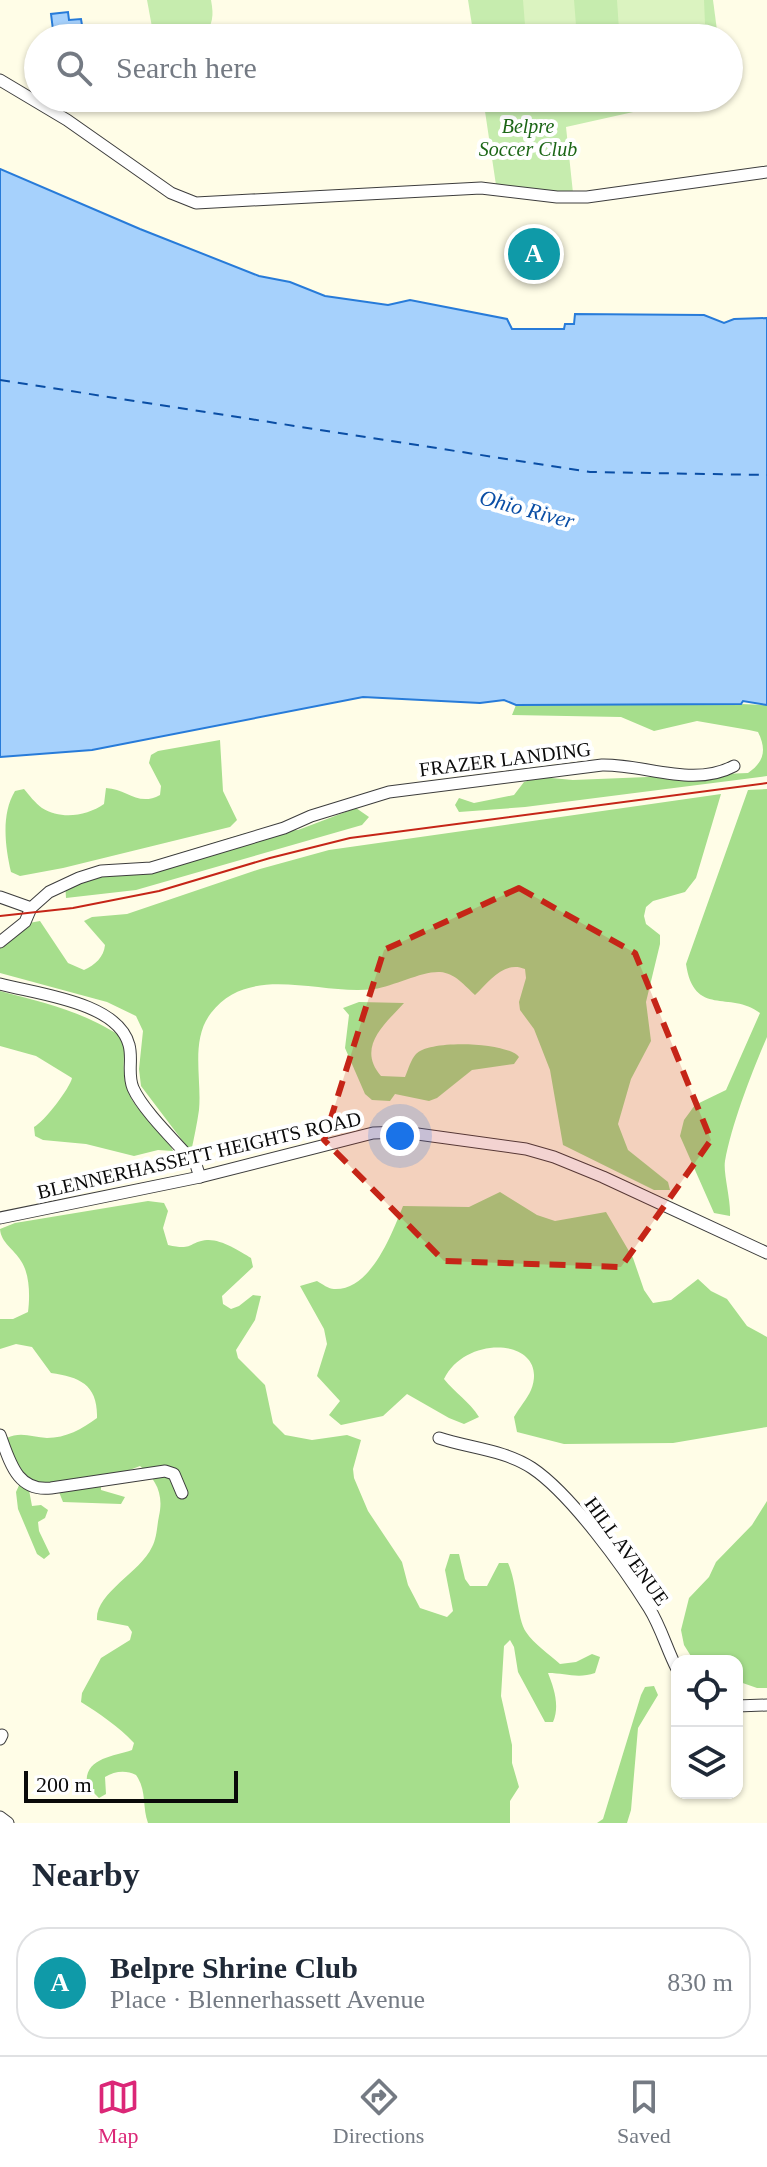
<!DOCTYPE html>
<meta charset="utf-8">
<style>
:root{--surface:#fff;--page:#f2f2f3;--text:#1f2937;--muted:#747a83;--line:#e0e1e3;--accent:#db2777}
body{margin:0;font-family:"Times New Roman",serif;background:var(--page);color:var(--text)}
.controls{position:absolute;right:24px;bottom:24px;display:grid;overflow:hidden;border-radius:16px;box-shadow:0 2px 6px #0004}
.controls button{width:72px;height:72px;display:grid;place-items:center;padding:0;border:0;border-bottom:2px solid var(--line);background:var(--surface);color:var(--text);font:40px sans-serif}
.scale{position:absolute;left:24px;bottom:20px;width:214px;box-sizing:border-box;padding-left:8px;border:4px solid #0a0a0a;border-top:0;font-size:22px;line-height:28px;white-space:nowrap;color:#0a0a0a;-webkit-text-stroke:6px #fff;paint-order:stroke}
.you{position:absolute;left:400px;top:1136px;width:28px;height:28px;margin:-20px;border:6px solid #fff;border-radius:50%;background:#1a73e8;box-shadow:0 0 0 12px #1a73e833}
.badge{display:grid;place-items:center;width:52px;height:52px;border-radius:50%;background:var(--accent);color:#fff;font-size:26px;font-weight:700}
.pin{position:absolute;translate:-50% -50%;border:4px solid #fff;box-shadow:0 2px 8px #0006}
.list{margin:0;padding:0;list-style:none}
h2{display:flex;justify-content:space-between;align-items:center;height:104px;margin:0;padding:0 32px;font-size:34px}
h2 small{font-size:26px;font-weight:400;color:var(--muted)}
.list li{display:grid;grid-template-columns:52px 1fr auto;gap:24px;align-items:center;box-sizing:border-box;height:112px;margin:0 16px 16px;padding:0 16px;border:2px solid var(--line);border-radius:32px}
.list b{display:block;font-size:30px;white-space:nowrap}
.list p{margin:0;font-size:26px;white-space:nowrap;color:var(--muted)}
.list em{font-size:26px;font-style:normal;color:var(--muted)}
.icon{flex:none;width:44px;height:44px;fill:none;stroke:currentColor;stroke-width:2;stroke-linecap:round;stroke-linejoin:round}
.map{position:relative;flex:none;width:767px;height:1823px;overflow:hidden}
.search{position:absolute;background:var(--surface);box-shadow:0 2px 6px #0004;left:24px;right:24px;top:24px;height:88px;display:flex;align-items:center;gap:20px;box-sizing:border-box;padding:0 28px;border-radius:44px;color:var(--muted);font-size:30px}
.sheet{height:232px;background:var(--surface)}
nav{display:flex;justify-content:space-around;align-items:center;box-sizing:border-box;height:112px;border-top:2px solid var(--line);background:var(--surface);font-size:22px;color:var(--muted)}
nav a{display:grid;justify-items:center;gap:4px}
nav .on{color:var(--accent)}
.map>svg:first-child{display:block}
</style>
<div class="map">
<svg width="767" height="1823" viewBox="0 0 767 1823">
<rect width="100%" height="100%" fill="#fffde7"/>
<g fill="#c6ecae">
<path d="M147 0H211C214 16 213 24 203 38H154Z"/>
<path d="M468 0H713L718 38H474Z"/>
<path d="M483 98H696L566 127 573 193 496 185Z"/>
</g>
<g fill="#a6de8c">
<path d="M741 704 767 705V776L525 807 459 812 455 805 459 798 474 803 514 795 524 782 540 777 573 780 748 773C764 762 767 750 758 732L749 730 697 721 654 731 621 717 512 715 516 705Z"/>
<path d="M220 740 223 791 237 820 230 827 63 868 20 876 11 872C5 846 1 814 15 791L24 789C29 795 35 803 42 808 61 820 87 816 104 804L106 788C127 789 138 807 160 795L161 786 149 763 151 755 158 751Z"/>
<path d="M767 789V1037C752 1072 732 1123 725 1161 723 1173 731 1200 730 1216L714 1213 680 1136 684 1120 695 1105 726 1090 760 1013C730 990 694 1018 686 964L748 790Z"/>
<path d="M721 794 696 878 685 892 653 901 646 907 644 916 646 924 660 935V944L646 1002 651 1041 631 1079 618 1124 628 1150 668 1182 670 1190H654L563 1145 550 1070 534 1029 520 1010 519 1002 526 978 525 969C504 960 489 982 475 995 465 986 455 973 440 972 422 971 394 986 374 989 321 996 250 962 211 1013 190 1040 202 1079 199 1110 197 1124 194 1138 191 1152L141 1086 139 1069 143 1031 136 1016 107 1002 0 973V946L29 923 40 921 68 963 84 970C95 965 104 957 105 945L84 921 92 917 127 914 260 869 329 850Z"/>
<path d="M356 808 369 817 362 825 136 890 66 898 65 881 147 863 246 833 298 830Z"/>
<path d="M0 991C48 1004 83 1011 125 1039 124 1058 121 1078 130 1096 140 1117 165 1129 173 1151L158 1150 134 1156 86 1144 43 1140 35 1136 34 1127C44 1122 70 1088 72 1078L36 1056 0 1046Z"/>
<path d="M359 1002 404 1003C385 1024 356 1047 381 1076L405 1077C408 1070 411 1059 416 1054 429 1039 508 1042 519 1057L514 1064 472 1070 437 1098 429 1101 395 1094 390 1101 372 1100 365 1094 345 1048 349 1015 343 1008Z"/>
<path d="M500 1192 537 1215 555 1221 606 1212 633 1258 644 1290 653 1303 671 1300 698 1279 711 1291 727 1299 747 1326 767 1337V1427L673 1443 564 1444 517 1432 514 1417C519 1408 527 1399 531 1390 551 1339 467 1332 444 1379 455 1393 469 1401 479 1417L464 1424 449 1418 407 1394 383 1416 341 1425 329 1415 340 1401 317 1376 327 1344 324 1329 300 1286 317 1281C322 1284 329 1289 334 1289 371 1291 392 1233 403 1206L469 1207Z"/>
<path d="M148 1201 164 1203 168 1211 163 1228 168 1245C194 1251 188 1242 207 1240 221 1239 240 1251 251 1258L253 1267 222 1296 223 1304 231 1309 239 1306 253 1295 261 1296 255 1320 236 1350 238 1358 265 1385 273 1423 285 1435 312 1440 347 1435 361 1440 353 1469 354 1478 368 1511 402 1562 408 1585 420 1608 447 1617 453 1611 445 1570 450 1554H459L465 1579 470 1586H487L499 1563H508C517 1582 517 1619 526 1632 534 1644 549 1654 560 1664L576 1662 592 1654 600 1657 595 1673C578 1679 565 1673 548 1673 554 1688 560 1706 553 1722H545L518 1672 514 1647 510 1640 504 1646 501 1696 512 1745V1763L519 1787 510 1801V1823H148C142 1807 147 1790 136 1775 126 1770 115 1771 105 1777L106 1794 99 1798 87 1786C83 1758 112 1757 132 1750L134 1743C118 1726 100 1714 81 1702L82 1693 101 1658 130 1640 132 1632 128 1626 97 1620C95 1593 140 1573 152 1547 157 1538 157 1525 159 1516 164 1494 156 1479 140 1466L101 1481V1490L125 1497 121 1504 63 1502 57 1487 51 1482 35 1484 29 1490 32 1506 41 1505 48 1510 45 1518 38 1522 39 1531 50 1554 44 1559 37 1554 18 1509 16 1492 21 1481 7 1438C20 1431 33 1437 47 1438 66 1438 82 1429 97 1418 98 1385 80 1377 51 1373L32 1347 16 1344 0 1349V1319H13L28 1312C30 1297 30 1274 21 1261 14 1249 1 1243 0 1229L15 1223Z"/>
<path d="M767 1501V1688H757L737 1681V1661H694L684 1645 681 1630 689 1598 709 1577 716 1562 752 1525Z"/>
<path d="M654 1686 658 1695 638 1728 631 1810 627 1823H597L603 1819 641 1695 645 1687Z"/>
</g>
<g fill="#dbf3c0">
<path d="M523 0H574L577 38H526Z"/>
<path d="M617 0H704L705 24 619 30Z"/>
</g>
<g fill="#a6d1fc" stroke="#277bd9" stroke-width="2">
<path d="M68 12 69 20 81 19 82 25 70 26 72 38H54L51 14Z"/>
<path d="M0 169 140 229 259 276 290 282 325 296 388 305 410 300 507 319 512 329H564L565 324H574L575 314 704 315 724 323 734 319 767 318V705L743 701 741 704 516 705 504 700 480 703 363 697 92 750 0 757Z"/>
</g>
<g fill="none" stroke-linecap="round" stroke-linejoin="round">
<path stroke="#0a4ea5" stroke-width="2" stroke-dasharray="10 8" stroke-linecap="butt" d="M0 380 590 472 767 475"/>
<g stroke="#3d3d3d" stroke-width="13">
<g id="minor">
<path d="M0 80 67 120 171 193 196 203 481 188 557 197H587L767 172"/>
<path d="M0 897 31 908 49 892 79 878 101 871 151 868 284 828 311 816 389 792 602 765C645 764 693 788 734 766"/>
<path d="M0 942 25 922 31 908"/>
<path d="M0 984C37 994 118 1002 129 1045 133 1059 127 1074 133 1088 143 1111 179 1145 196 1165L200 1177"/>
<path d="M0 1218 200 1177 373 1133 403 1132 526 1149 554 1157 603 1177 767 1253"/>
<path d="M0 1435C10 1462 17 1492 51 1488L165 1471 174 1474 182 1493"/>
<path d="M439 1438C469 1448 505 1450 532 1468 571 1494 624 1568 649 1608 661 1627 667 1650 677 1669"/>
<path d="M737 1706 767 1705"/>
<path d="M0 1739 2 1735"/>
<path d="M0 1817 8 1823"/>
</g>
</g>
<use href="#minor" stroke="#fff" stroke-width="11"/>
<path stroke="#c52517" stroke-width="2" d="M0 916 73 908 159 891 270 858 350 838 767 783"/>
</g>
<path fill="#c52517" fill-opacity="0.2" stroke="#c52517" stroke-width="6" stroke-dasharray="16 10" stroke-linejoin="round" d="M519 888 635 953 711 1140 621 1267 444 1261 324 1140 384 950Z"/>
<g text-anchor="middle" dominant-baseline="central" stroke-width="8" stroke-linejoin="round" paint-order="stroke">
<g font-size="20" font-style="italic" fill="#1c6616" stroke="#fff">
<text x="528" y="126">Belpre<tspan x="528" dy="23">Soccer Club</tspan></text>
</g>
<g font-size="20" fill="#0a0a0a" stroke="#fff">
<text transform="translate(505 759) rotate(-7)">FRAZER LANDING</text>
<text transform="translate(199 1155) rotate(-13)">BLENNERHASSETT HEIGHTS ROAD</text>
<text transform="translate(627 1551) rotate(54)">HILL AVENUE</text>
</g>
<g font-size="22" font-style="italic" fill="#0a4ea5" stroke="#fff">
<text transform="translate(527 509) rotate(15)">Ohio River</text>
</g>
</g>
</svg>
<div class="controls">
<button><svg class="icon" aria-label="locate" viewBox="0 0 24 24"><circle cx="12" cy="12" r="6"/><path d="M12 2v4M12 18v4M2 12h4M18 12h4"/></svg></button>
<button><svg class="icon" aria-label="layers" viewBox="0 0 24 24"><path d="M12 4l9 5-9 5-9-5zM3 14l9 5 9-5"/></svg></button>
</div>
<div class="scale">200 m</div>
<div class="you"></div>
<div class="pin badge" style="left:534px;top:254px;background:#0f9aa8">A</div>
<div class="search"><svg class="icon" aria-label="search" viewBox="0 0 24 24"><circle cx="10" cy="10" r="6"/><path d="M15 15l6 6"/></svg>Search here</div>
</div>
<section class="sheet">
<h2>Nearby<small></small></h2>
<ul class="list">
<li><span class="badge" style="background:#0f9aa8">A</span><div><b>Belpre Shrine Club</b><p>Place · Blennerhassett Avenue</p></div><em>830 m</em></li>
</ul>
</section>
<nav>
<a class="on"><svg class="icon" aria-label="map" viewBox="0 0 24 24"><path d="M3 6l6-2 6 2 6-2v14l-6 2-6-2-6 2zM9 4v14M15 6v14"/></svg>Map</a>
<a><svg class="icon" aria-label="directions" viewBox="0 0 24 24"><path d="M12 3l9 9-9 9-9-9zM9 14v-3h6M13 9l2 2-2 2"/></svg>Directions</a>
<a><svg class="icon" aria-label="saved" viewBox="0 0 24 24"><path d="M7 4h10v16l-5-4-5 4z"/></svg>Saved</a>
</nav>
